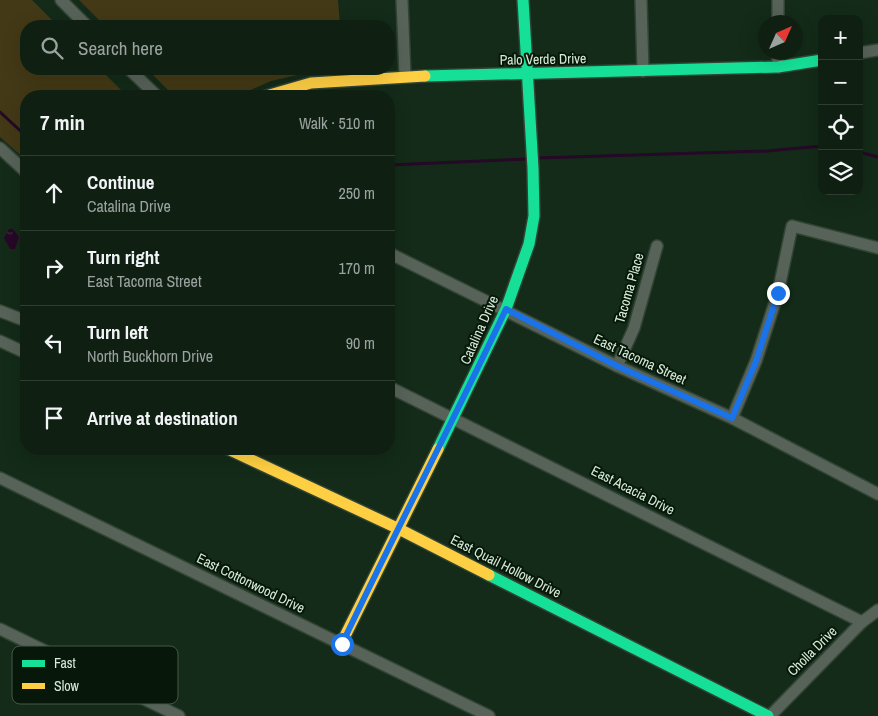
<!DOCTYPE html>
<meta charset="utf-8">
<style>
:root{--surface:#0f2013;--page:#1d2d21;--text:#f1f3f6;--muted:#9ba3a0;--line:#2f3e33}
body{margin:0;font-family:"Archivo Narrow",sans-serif;background:var(--page);color:var(--text)}
.controls{position:absolute;right:15px;top:15px;display:grid;overflow:hidden;border-radius:10px;box-shadow:0 5px 20px #0002}
.controls button{width:45px;height:45px;display:grid;place-items:center;padding:0;border:0;border-bottom:1px solid var(--line);background:var(--surface);color:var(--text);font:25px sans-serif}
.compass{position:absolute;left:758px;top:15px;width:45px;height:45px;border-radius:50%;background:var(--surface);box-shadow:0 5px 20px #0002;rotate:45deg}
.stop{position:absolute;width:15px;height:15px;margin:-11px;border:4px solid #1a73e8;border-radius:50%;background:#fff}
.stop.end{background:#1a73e8;border-color:#fff;box-shadow:0 1px 5px #0008}
.list{margin:0;padding:0;list-style:none}
h2{display:flex;justify-content:space-between;align-items:center;height:65px;margin:0;padding:0 20px;font-size:21px}
h2 small{font-size:16px;font-weight:400;color:var(--muted)}
.list li{display:grid;grid-template-columns:32px 1fr auto;gap:15px;align-items:center;box-sizing:border-box;height:75px;padding:0 20px;border-top:1px solid var(--line)}
.list b{display:block;font-size:19px;white-space:nowrap}
.list p{margin:0;font-size:16px;white-space:nowrap;color:var(--muted)}
.list em{font-size:16px;font-style:normal;color:var(--muted)}
.icon{flex:none;width:28px;height:28px;fill:none;stroke:currentColor;stroke-width:2;stroke-linecap:round;stroke-linejoin:round}
.map{position:relative;flex:none;width:878px;height:716px;overflow:hidden}
.search{position:absolute;background:var(--surface);box-shadow:0 5px 20px #0002;left:20px;top:20px;width:375px;height:55px;display:flex;align-items:center;gap:12px;box-sizing:border-box;padding:0 18px;border-radius:20px;color:var(--muted);font-size:19px}
.panel{position:absolute;background:var(--surface);box-shadow:0 5px 20px #0002;left:20px;top:90px;width:375px;height:365px;border-radius:20px}
.map>svg:first-child{display:block}
</style>
<div class="map">
<svg width="878" height="716" viewBox="0 0 878 716">
<defs>
<pattern id="water-ripples" width="26" height="14" patternUnits="userSpaceOnUse" patternTransform="scale(1.25)"><rect width="26" height="14" fill="#260827"/><path d="M2 4q2-2 4 0t4 0M15 11q2-2 4 0t4 0" fill="none" stroke="#452c46"/></pattern>
</defs>
<rect width="100%" height="100%" fill="#142b19"/>
<g fill="#433916">
<path d="M0 0H32L58 26H26V69H100L127 96H26V160L0 137Z"/>
<path d="M79 0H338L340 26H105Z"/>
<path d="M147 69H343L306 73 271 81 237 96H174Z"/>
</g>
<path fill="url(#water-ripples)" d="M9 229H13L19 237 15 249H10L4 238Z"/>
<g fill="none" stroke-linecap="round" stroke-linejoin="round">
<g stroke="#260827" stroke-width="3">
<path d="M0 112 26 136"/>
<path d="M859 152 878 157"/>
<path d="M537 158 767 151 822 146"/>
<path d="M389 165 528 159"/>
</g>
<g stroke="#314434" stroke-width="14">
<g id="street">
<path d="M61 0 87 26"/>
<path d="M402 0 405 76"/>
<path d="M641 0 643 71"/>
<path d="M778 22V0"/>
<path d="M859 53 878 50"/>
<path d="M778 67V52"/>
<path d="M129 69 157 96"/>
<path d="M0 148 26 172"/>
<path d="M389 253 617 366 732 418 878 494"/>
<path d="M0 311 26 321"/>
<path d="M0 341 26 353"/>
<path d="M617 366 634 328 657 246"/>
<path d="M389 387 862 622"/>
<path d="M732 418 756 361 778 293 792 226 878 248"/>
<path d="M0 478 489 716"/>
<path d="M0 629 179 716"/>
<path d="M770 716 862 622 878 610"/>
</g>
</g>
<g stroke="#314434" stroke-width="14">
<g id="fast">
<path d="M425 76 778 67 822 60"/>
<path d="M438 449 506 309 529 244 534 216 533 168 523 0"/>
<path d="M489 575 768 716"/>
</g>
</g>
<g stroke="#314434" stroke-width="14">
<g id="slow">
<path d="M266 96 311 83 425 76"/>
<path d="M228 449 397 528 489 575"/>
<path d="M341 644 438 449"/>
</g>
</g>
<use href="#street" stroke="#576259" stroke-width="11"/>
<use href="#fast" stroke="#16e098" stroke-width="11"/>
<use href="#slow" stroke="#ffcf43" stroke-width="11"/>
</g>
<g fill="none" stroke-linecap="round" stroke-linejoin="round">
<path stroke="#1a73e8" stroke-width="6" d="M342 644C395 532 453 422 506 309L617 366 732 418 756 361 778 293"/>
</g>
<g text-anchor="middle" dominant-baseline="central" stroke-width="4" stroke-linejoin="round" paint-order="stroke">
<g font-size="14" fill="#d6ecd7" stroke="#07180a">
<text transform="translate(543 59) rotate(-1)">Palo Verde Drive</text>
<text transform="translate(629 288) rotate(-74)">Tacoma Place</text>
<text transform="translate(479 330) rotate(-66)">Catalina Drive</text>
<text transform="translate(640 359) rotate(25)">East Tacoma Street</text>
<text transform="translate(633 490) rotate(27)">East Acacia Drive</text>
<text transform="translate(506 566) rotate(27)">East Quail Hollow Drive</text>
<text transform="translate(251 583) rotate(26)">East Cottonwood Drive</text>
<text transform="translate(812 651) rotate(-45)">Cholla Drive</text>
</g>
</g>
<rect x="12" y="646" width="166" height="58" rx="8" fill="#07180a" stroke="#455848" stroke-width="1"/>
<rect x="22" y="660" width="23" height="7" fill="#16e098"/>
<rect x="22" y="683" width="23" height="6" fill="#ffcf43"/>
<g font-size="14" fill="#d6ecd7">
<text x="54" y="668">Fast</text>
<text x="54" y="691">Slow</text>
</g>
</svg>
<div class="controls">
<button>+</button>
<button>−</button>
<button><svg class="icon" aria-label="locate" viewBox="0 0 24 24"><circle cx="12" cy="12" r="6"/><path d="M12 2v4M12 18v4M2 12h4M18 12h4"/></svg></button>
<button><svg class="icon" aria-label="layers" viewBox="0 0 24 24"><path d="M12 4l9 5-9 5-9-5zM3 14l9 5 9-5"/></svg></button>
</div>
<svg class="compass" viewBox="-18 -18 36 36"><path d="M0-13l5 13h-10z" fill="#e53935"/><path d="M0 13l5-13h-10z" fill="#9ba3a0"/></svg>
<div class="stop" style="left:342px;top:644px"></div>
<div class="stop end" style="left:778px;top:293px"></div>
<div class="search"><svg class="icon" aria-label="search" viewBox="0 0 24 24"><circle cx="10" cy="10" r="6"/><path d="M15 15l6 6"/></svg>Search here</div>
<section class="panel">
<h2>7 min<small>Walk · 510 m</small></h2>
<ul class="list">
<li><svg class="icon" aria-label="ahead" viewBox="0 0 24 24"><path d="M12 20V5M6 11l6-6 6 6"/></svg><div><b>Continue</b><p>Catalina Drive</p></div><em>250 m</em></li>
<li><svg class="icon" aria-label="right" viewBox="0 0 24 24"><path d="M7 20v-9h11M14 6l5 5-5 5"/></svg><div><b>Turn right</b><p>East Tacoma Street</p></div><em>170 m</em></li>
<li><svg class="icon" aria-label="left" viewBox="0 0 24 24"><path d="M17 20v-9H6M10 6l-5 5 5 5"/></svg><div><b>Turn left</b><p>North Buckhorn Drive</p></div><em>90 m</em></li>
<li><svg class="icon" aria-label="arrive" viewBox="0 0 24 24"><path d="M6 21V4h12l-3 4 3 4H6"/></svg><div><b>Arrive at destination</b></div></li>
</ul>
</section>
</div>
